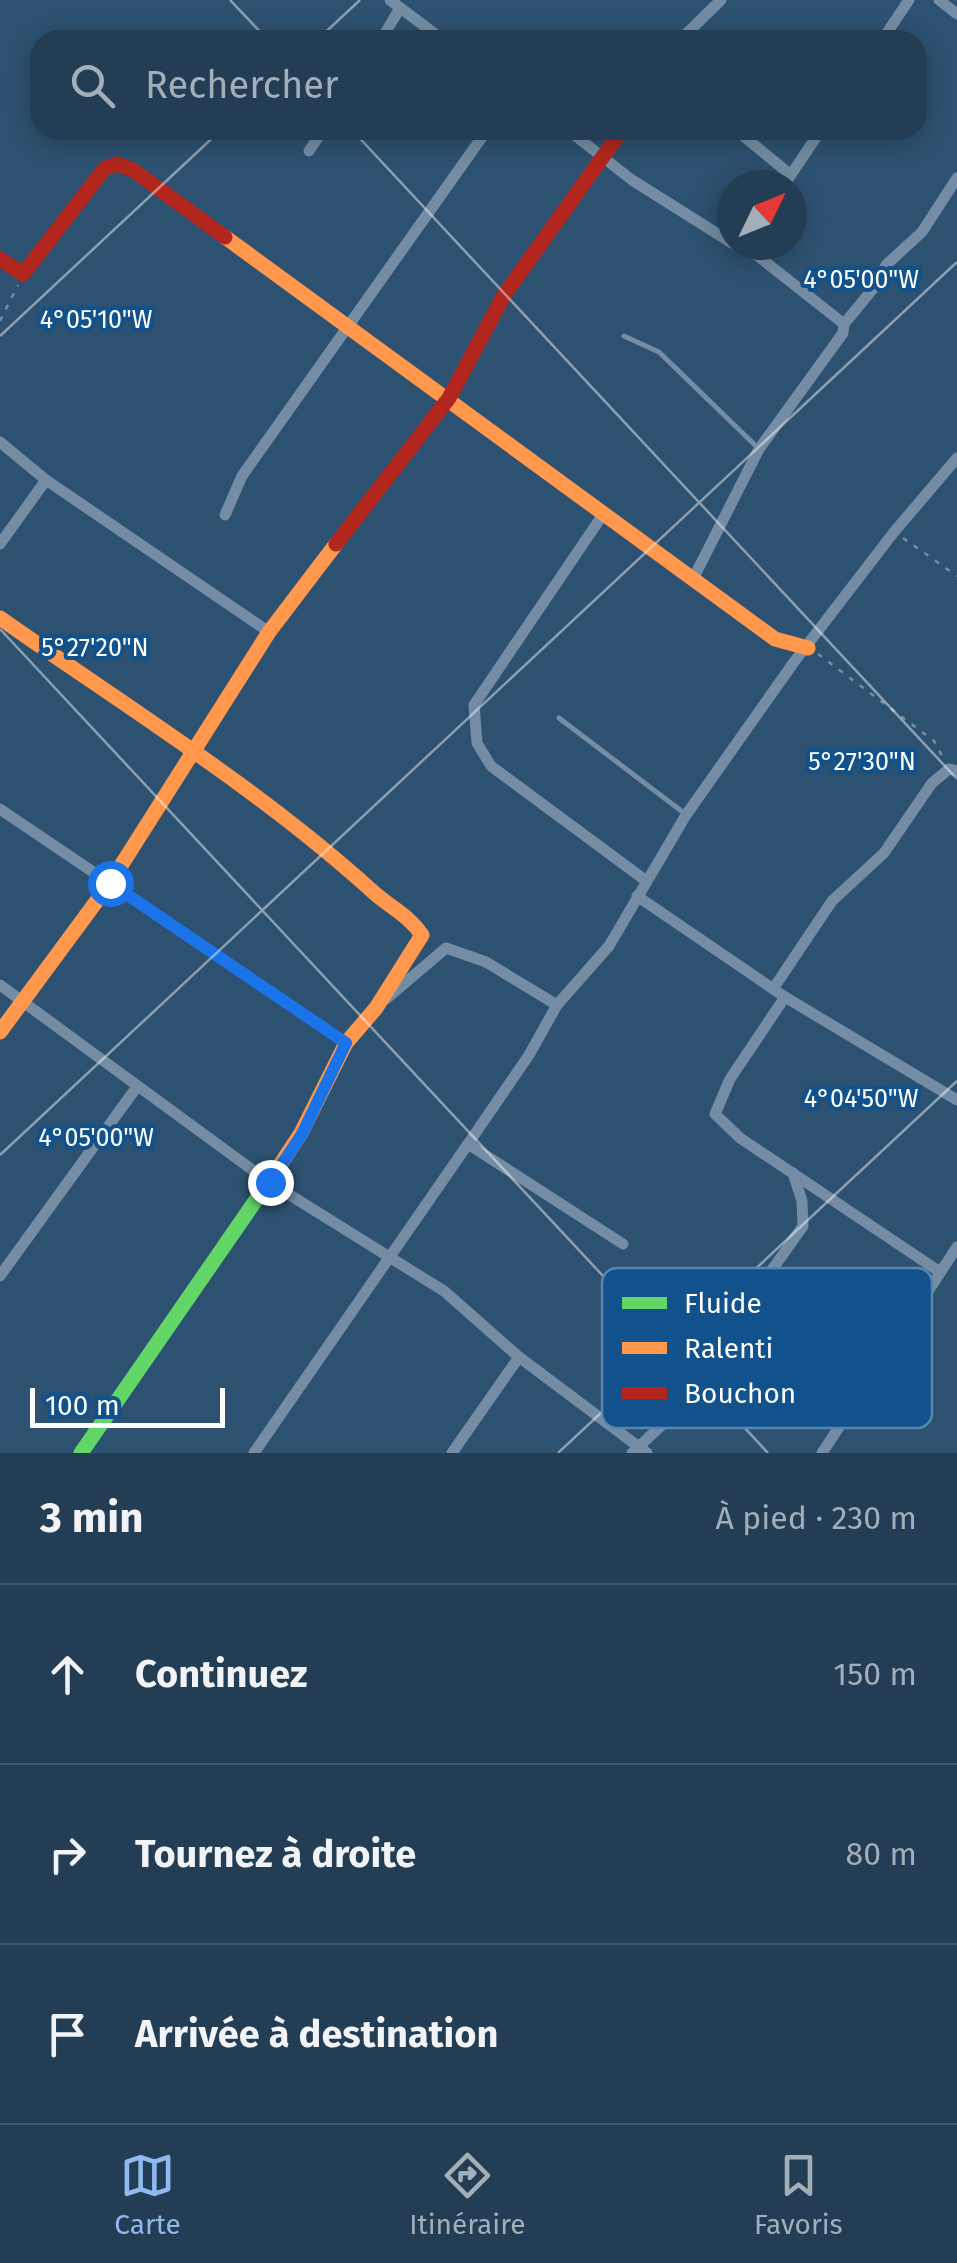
<!DOCTYPE html>
<html lang="fr">
<meta charset="utf-8">
<style>
:root{--surface:#223d54;--page:#2a445a;--text:#f1f3f6;--muted:#a2aeb8;--line:#3f566b;--accent:#90b9f0}
body{margin:0;font-family:"Fira Sans",sans-serif;background:var(--page);color:var(--text)}
.compass{position:absolute;left:717px;top:170px;width:90px;height:90px;border-radius:50%;background:var(--surface);box-shadow:0 5px 25px #0003;rotate:47deg}
.scale{position:absolute;left:30px;bottom:25px;width:195px;box-sizing:border-box;padding-left:10px;border:5px solid #fff;border-top:0;font-size:28px;line-height:35px;white-space:nowrap;color:#fff;-webkit-text-stroke:8px #11528c;paint-order:stroke}
.stop{position:absolute;width:30px;height:30px;margin:-22px;border:8px solid #1a73e8;border-radius:50%;background:#fff}
.stop.end{background:#1a73e8;border-color:#fff;box-shadow:0 2px 10px #0008}
.list{margin:0;padding:0;list-style:none}
h2{display:flex;justify-content:space-between;align-items:center;height:130px;margin:0;padding:0 40px;font-size:42px}
h2 small{font-size:32px;font-weight:400;color:var(--muted)}
.list li{display:grid;grid-template-columns:65px 1fr auto;gap:30px;align-items:center;box-sizing:border-box;height:180px;padding:0 40px;border-top:2px solid var(--line)}
.list b{display:block;font-size:38px;white-space:nowrap}
.list em{font-size:32px;font-style:normal;color:var(--muted)}
.icon{flex:none;width:55px;height:55px;fill:none;stroke:currentColor;stroke-width:2;stroke-linecap:round;stroke-linejoin:round}
.map{position:relative;flex:none;width:957px;height:1453px;overflow:hidden}
.search{position:absolute;background:var(--surface);box-shadow:0 5px 25px #0003;left:30px;right:30px;top:30px;height:110px;display:flex;align-items:center;gap:25px;box-sizing:border-box;padding:0 35px;border-radius:30px;color:var(--muted);font-size:38px}
.sheet{height:670px;background:var(--surface)}
nav{display:flex;justify-content:space-around;align-items:center;box-sizing:border-box;height:140px;border-top:2px solid var(--line);background:var(--surface);font-size:28px;color:var(--muted)}
nav a{display:grid;justify-items:center;gap:5px}
nav .on{color:var(--accent)}
.map>svg:first-child{display:block}
</style>
<div class="map">
<svg width="957" height="1453" viewBox="0 0 957 1453">
<rect width="100%" height="100%" fill="#2d5170"/>
<g fill="none" stroke-linecap="round" stroke-linejoin="round">
<g stroke="#748da4" stroke-width="2.5" stroke-dasharray="5 8" stroke-linecap="butt">
<path d="M193 37 198 40"/>
<path d="M0 321 18 285"/>
<path d="M903 538 957 576"/>
<path d="M818 654 934 741 942 756"/>
</g>
<g stroke="#748da4" stroke-width="5">
<path d="M624 336 659 352 757 447"/>
<path d="M559 718 684 813"/>
</g>
<g stroke="#748da4" stroke-width="11">
<path d="M390 0 443 40"/>
<path d="M939 0 957 14"/>
<path d="M381 40 400 8"/>
<path d="M680 40 721 0"/>
<path d="M882 40 909 0"/>
<path d="M568 130 632 180 732 243"/>
<path d="M736 130 791 175"/>
<path d="M309 151 323 130"/>
<path d="M784 185 821 130"/>
<path d="M844 324 877 284 886 265 922 232 957 178"/>
<path d="M0 442 46 480 269 632"/>
<path d="M604 513 474 705 477 743 491 766 645 880"/>
<path d="M225 515 242 476 487 130"/>
<path d="M0 544 46 480"/>
<path d="M693 579 759 449 843 333 844 324 744 245"/>
<path d="M0 809 346 1043"/>
<path d="M637 896 785 997 957 1100"/>
<path d="M0 985 269 1182 444 1291 519 1357 647 1453"/>
<path d="M773 989 832 901 884 853 932 783 949 769 957 771"/>
<path d="M785 997 730 1079 715 1114 740 1138 940 1272"/>
<path d="M386 999 446 948 486 962 557 1005"/>
<path d="M468 1144 529 1055 557 1005 609 946 686 815 794 662 894 532 957 458"/>
<path d="M0 1276 136 1088"/>
<path d="M254 1453 468 1144 623 1244"/>
<path d="M452 1453 519 1357"/>
<path d="M632 1453 663 1424 803 1226 802 1201 793 1173"/>
<path d="M822 1453 957 1247"/>
</g>
<path stroke="#63d668" stroke-width="15" d="M81 1453 274 1174"/>
<g stroke="#ff974d" stroke-width="15">
<path d="M225 237 775 639 808 648"/>
<path d="M0 618C125 706 258 788 371 890 389 907 408 914 422 935L376 1008 346 1043 301 1133 274 1174"/>
<path d="M0 1032 110 883 269 632 336 544"/>
</g>
<g stroke="#b3261e" stroke-width="15">
<path d="M0 259 23 274 105 168 117 164 133 170 225 237"/>
<path d="M336 544 449 398 504 295 622 130"/>
</g>
</g>
<g fill="none" stroke-linecap="round" stroke-linejoin="round">
<path stroke="#1a73e8" stroke-width="12" d="M110 883 346 1043 302 1134 270 1182"/>
</g>
<path fill="none" stroke="#fff" stroke-width="2.5" stroke-opacity="0.45" d="M230 0 268 40M317 40 360 0M352 130 957 779M0 336 221 130M0 629 768 1453M0 1155 957 262M558 1453 957 1081"/>
<rect x="602" y="1268" width="330" height="160" rx="15" fill="#11528c" stroke="#5886ae" stroke-width="2.5"/>
<rect x="622" y="1297" width="45" height="12" fill="#63d668"/>
<rect x="622" y="1342" width="45" height="12" fill="#ff974d"/>
<rect x="622" y="1387" width="45" height="12" fill="#b3261e"/>
<g font-size="28" fill="#fff">
<text x="684" y="1313">Fluide</text>
<text x="684" y="1358">Ralenti</text>
<text x="684" y="1403">Bouchon</text>
</g>
<g font-size="25" text-anchor="middle" fill="#fff" stroke="#11528c" stroke-width="8" stroke-linejoin="round" paint-order="stroke">
<text x="861" y="288">4°05'00"W</text>
<text x="96" y="328">4°05'10"W</text>
<text x="95" y="656">5°27'20"N</text>
<text x="862" y="770">5°27'30"N</text>
<text x="861" y="1107">4°04'50"W</text>
<text x="96" y="1146">4°05'00"W</text>
</g>
</svg>
<svg class="compass" viewBox="-18 -18 36 36"><path d="M0-13l5 13h-10z" fill="#e53935"/><path d="M0 13l5-13h-10z" fill="#a2aeb8"/></svg>
<div class="scale">100 m</div>
<div class="stop" style="left:110px;top:883px"></div>
<div class="stop end" style="left:270px;top:1182px"></div>
<div class="search"><svg class="icon" aria-label="search" viewBox="0 0 24 24"><circle cx="10" cy="10" r="6"/><path d="M15 15l6 6"/></svg>Rechercher</div>
</div>
<section class="sheet">
<h2>3 min<small>À pied · 230 m</small></h2>
<ul class="list">
<li><svg class="icon" aria-label="ahead" viewBox="0 0 24 24"><path d="M12 20V5M6 11l6-6 6 6"/></svg><div><b>Continuez</b></div><em>150 m</em></li>
<li><svg class="icon" aria-label="right" viewBox="0 0 24 24"><path d="M7 20v-9h11M14 6l5 5-5 5"/></svg><div><b>Tournez à droite</b></div><em>80 m</em></li>
<li><svg class="icon" aria-label="arrive" viewBox="0 0 24 24"><path d="M6 21V4h12l-3 4 3 4H6"/></svg><div><b>Arrivée à destination</b></div></li>
</ul>
</section>
<nav>
<a class="on"><svg class="icon" aria-label="map" viewBox="0 0 24 24"><path d="M3 6l6-2 6 2 6-2v14l-6 2-6-2-6 2zM9 4v14M15 6v14"/></svg>Carte</a>
<a><svg class="icon" aria-label="directions" viewBox="0 0 24 24"><path d="M12 3l9 9-9 9-9-9zM9 14v-3h6M13 9l2 2-2 2"/></svg>Itinéraire</a>
<a><svg class="icon" aria-label="saved" viewBox="0 0 24 24"><path d="M7 4h10v16l-5-4-5 4z"/></svg>Favoris</a>
</nav>
